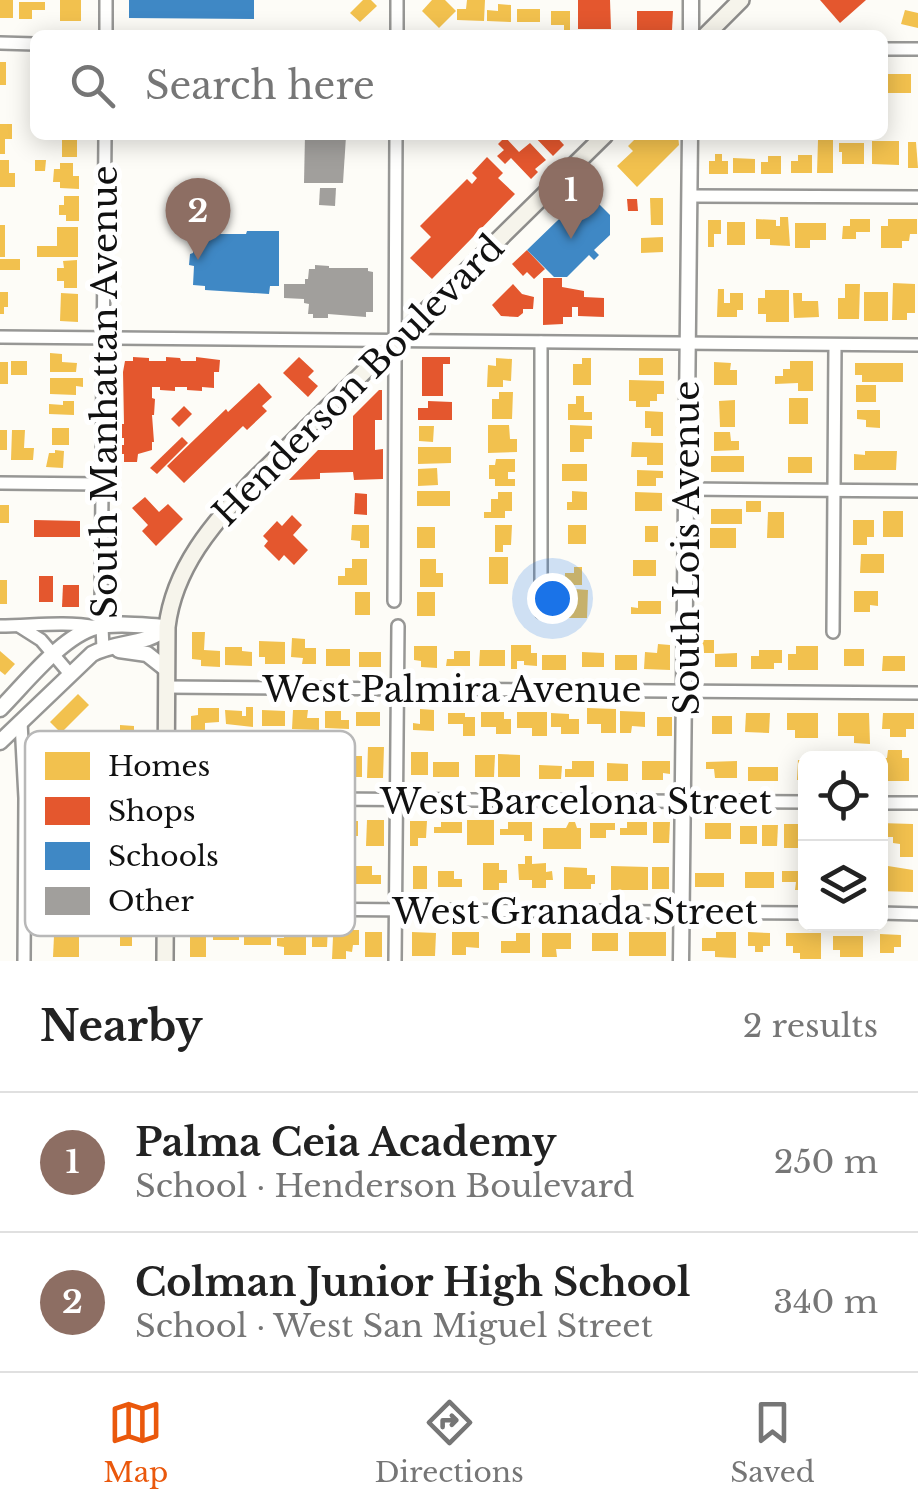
<!DOCTYPE html>
<meta charset="utf-8">
<style>
:root{--surface:#fff;--page:#f2f2f2;--text:#222;--muted:#767676;--line:#e0e0e0;--accent:#ea580c}
body{margin:0;font-family:"Libre Baskerville",serif;background:var(--page);color:var(--text)}
.controls{position:absolute;right:30px;bottom:30px;display:grid;overflow:hidden;border-radius:15px;box-shadow:0 5px 25px #0003}
.controls button{width:90px;height:90px;display:grid;place-items:center;padding:0;border:0;border-bottom:2px solid var(--line);background:var(--surface);color:var(--text);font:50px sans-serif}
.you{position:absolute;left:552px;top:598px;width:35px;height:35px;margin:-25px;border:8px solid #fff;border-radius:50%;background:#1a73e8;box-shadow:0 0 0 15px #1a73e833}
.badge{display:grid;place-items:center;width:65px;height:65px;border-radius:50%;background:var(--accent);color:#fff;font-size:32px;font-weight:700}
.pin{position:absolute;translate:-50% -82px;filter:drop-shadow(0 2px 5px #0008)}
.pin::after{content:'';position:absolute;top:52px;width:35px;height:30px;background:inherit;clip-path:polygon(0 0,100% 0,50% 100%)}
.list{margin:0;padding:0;list-style:none}
h2{display:flex;justify-content:space-between;align-items:center;height:130px;margin:0;padding:0 40px;font-size:42px}
h2 small{font-size:32px;font-weight:400;color:var(--muted)}
.list li{display:grid;grid-template-columns:65px 1fr auto;gap:30px;align-items:center;box-sizing:border-box;height:140px;padding:0 40px;border-top:2px solid var(--line)}
.list b{display:block;font-size:38px;white-space:nowrap}
.list p{margin:0;font-size:32px;white-space:nowrap;color:var(--muted)}
.list em{font-size:32px;font-style:normal;color:var(--muted)}
.icon{flex:none;width:55px;height:55px;fill:none;stroke:currentColor;stroke-width:2;stroke-linecap:round;stroke-linejoin:round}
.map{position:relative;flex:none;width:918px;height:961px;overflow:hidden}
.search{position:absolute;background:var(--surface);box-shadow:0 5px 25px #0003;left:30px;right:30px;top:30px;height:110px;display:flex;align-items:center;gap:25px;box-sizing:border-box;padding:0 35px;border-radius:15px;color:var(--muted);font-size:38px}
.sheet{height:410px;background:var(--surface)}
nav{display:flex;justify-content:space-around;align-items:center;box-sizing:border-box;height:140px;border-top:2px solid var(--line);background:var(--surface);font-size:28px;color:var(--muted)}
nav a{display:grid;justify-items:center;gap:5px}
nav .on{color:var(--accent)}
.map>svg:first-child{display:block}
</style>
<div class="map">
<svg width="918" height="961" viewBox="0 0 918 961">
<rect width="100%" height="100%" fill="#fdfcf7"/>
<g fill="#f2c14e">
<rect x="0" y="0" width="13" height="18"/>
<rect x="60" y="0" width="21" height="21"/>
<path d="M363 0H371L377 6 360 22 350 13Z"/>
<path d="M432 0H445L456 11 439 28 422 11Z"/>
<path d="M467 0H485L484 21 457 20V9H466Z"/>
<path d="M19 2H45V10H32V19H19Z"/>
<path d="M498 4 511 5V22L487 21V10L498 11Z"/>
<rect x="517" y="9" width="23" height="13"/>
<path d="M905 10 918 13V28L901 24Z"/>
<path d="M551 11H570V32H564V25H551Z"/>
<rect x="0" y="62" width="6" height="23"/>
<rect x="883" y="74" width="28" height="19"/>
<path d="M0 124H12V139H5V154H0Z"/>
<rect x="62" y="135" width="15" height="22"/>
<path d="M639 135H678L679 145 637 187 617 166 633 151 628 146Z"/>
<path d="M818 140H833V173H817Z"/>
<path d="M872 141H899V165L872 164Z"/>
<path d="M908 142H916L918 168H908Z"/>
<path d="M839 143H864V164H842V152H839Z"/>
<path d="M715 154H722V161H728V174H709V161H715Z"/>
<path d="M798 155H812V173H791V161H798Z"/>
<path d="M768 156H781V174H761V162H768Z"/>
<path d="M733 158 755 159V173H733Z"/>
<path d="M0 160H9V173H15V187H0Z"/>
<path d="M35 160H46L45 171H35Z"/>
<path d="M60 163H73V176H79V189L60 188V182H53L54 169H60Z"/>
<path d="M64 196H79V221H66V215H59V205H64Z"/>
<path d="M650 198H663V225H651Z"/>
<path d="M780 217H788L790 246 770 245V239H756V219L776 220V226H780Z"/>
<path d="M850 219H870V232H856V239H842L843 226H850Z"/>
<path d="M888 219H917V234H910L909 241H902V248H881V226H888Z"/>
<path d="M708 220H721V234H714V247H708Z"/>
<rect x="727" y="222" width="18" height="23"/>
<path d="M795 223H826V240H810V248H795Z"/>
<rect x="0" y="225" width="5" height="32"/>
<path d="M57 227H78V257H37V246H57Z"/>
<path d="M663 237V252L641 253V238Z"/>
<rect x="0" y="259" width="20" height="11"/>
<path d="M77 260V288H64V281H57V268H64L63 261Z"/>
<path d="M893 283 915 284V313H907V320H892Z"/>
<path d="M845 284H860L859 319H838V298H845Z"/>
<path d="M718 289H724V303H730V293H743V310H737V317H717Z"/>
<path d="M765 290H789V322H766V314H758V298H765Z"/>
<path d="M0 292H8V307H4V314H0Z"/>
<rect x="864" y="292" width="24" height="29"/>
<path d="M61 293 78 294V322L60 321Z"/>
<path d="M793 293H802V301H818L819 317 794 318Z"/>
<path d="M50 353 62 354V362L77 363 76 372H50Z"/>
<path d="M496 358 512 359 511 381 503 380V387H487L488 365 496 366Z"/>
<path d="M582 358H591V385H573V364H582Z"/>
<rect x="639" y="358" width="24" height="17"/>
<rect x="11" y="361" width="16" height="14"/>
<path d="M790 361H813V391H798V383L775 384V376H783V369H790Z"/>
<rect x="0" y="362" width="8" height="22"/>
<path d="M714 362 731 363 730 370H737V385H714Z"/>
<path d="M855 363H903V382H862V375H855Z"/>
<path d="M50 378H83V387L76 386V395L50 394Z"/>
<path d="M629 380 664 381V394H657V401H650V407H636V401H629Z"/>
<rect x="856" y="385" width="20" height="17"/>
<path d="M499 392H513L512 419H492V399H499Z"/>
<path d="M576 396H584V412H592V420H568V404H576Z"/>
<rect x="789" y="398" width="19" height="26"/>
<path d="M735 400V427H720L719 401Z"/>
<path d="M63 401H74V415L49 414V404L63 405Z"/>
<path d="M857 410H880V428L866 427V420L857 419Z"/>
<path d="M645 411 663 412V436H651V428H645Z"/>
<path d="M488 425H509L510 439H517V452L488 453Z"/>
<path d="M570 425 592 426V439H584V452H570Z"/>
<path d="M419 426H434L433 442 419 441Z"/>
<rect x="52" y="428" width="17" height="17"/>
<rect x="0" y="430" width="7" height="20"/>
<path d="M12 430H25L24 448H34L33 460H11Z"/>
<path d="M714 432H730L731 441H739V450L714 451Z"/>
<path d="M632 442 663 443V465H647V457H631Z"/>
<path d="M418 447H451V463L418 464Z"/>
<path d="M55 450 64 451 63 468 46 467 49 453H55Z"/>
<path d="M865 451H897L896 470H854V454L865 455Z"/>
<rect x="711" y="456" width="33" height="16"/>
<rect x="788" y="457" width="24" height="16"/>
<path d="M496 459H515V472H508V479H515V486H495V479H489V465H495Z"/>
<rect x="562" y="464" width="25" height="17"/>
<path d="M437 468 438 485 418 486V469Z"/>
<path d="M637 470 663 471V478H656V486H637Z"/>
<rect x="417" y="491" width="33" height="15"/>
<path d="M572 491 587 492V510H567V502H572Z"/>
<path d="M498 492H512V511H505V518H484V512H491V499H498Z"/>
<path d="M635 492 662 493V511H635Z"/>
<rect x="746" y="501" width="15" height="11"/>
<rect x="0" y="505" width="9" height="18"/>
<rect x="711" y="509" width="31" height="15"/>
<rect x="883" y="511" width="20" height="26"/>
<path d="M768 512H784V538H767Z"/>
<path d="M853 520H874V537H867V545H853Z"/>
<path d="M352 525H369V548H360V541L351 540Z"/>
<path d="M495 525H512L511 545H503V552H495Z"/>
<rect x="568" y="525" width="18" height="19"/>
<rect x="645" y="526" width="13" height="16"/>
<rect x="417" y="527" width="18" height="21"/>
<rect x="710" y="528" width="26" height="20"/>
<path d="M861 554H884V573H860Z"/>
<rect x="489" y="557" width="19" height="27"/>
<path d="M352 559H367V585H338V576H345V568H352Z"/>
<path d="M420 559H436V573H443V587H420Z"/>
<rect x="633" y="560" width="23" height="16"/>
<path d="M574 567H582V585H565V573H574Z"/>
<rect x="0" y="580" width="7" height="24"/>
<path d="M575 589 588 590 587 618H568V603L575 604Z"/>
<path d="M854 591H878V606L870 605V612H854Z"/>
<rect x="355" y="592" width="15" height="23"/>
<rect x="417" y="592" width="18" height="24"/>
<path d="M638 601H661V614H631V607L638 608Z"/>
<path d="M192 632H205L204 650 220 651V667L201 666V660L192 659Z"/>
<path d="M292 638 305 639V648H316V664H302L303 658 291 657Z"/>
<rect x="700" y="640" width="14" height="13"/>
<path d="M259 641 285 642V664H265V657H259Z"/>
<path d="M658 644 670 645V670L644 669 645 652 657 653Z"/>
<path d="M511 645H531V653H537V666L524 665V661H517V669H511Z"/>
<path d="M414 646H437V668L421 667V661L414 660Z"/>
<path d="M796 646H818V670H788V654H796Z"/>
<path d="M225 647H242V651L252 652V666L225 665Z"/>
<rect x="326" y="649" width="24" height="17"/>
<rect x="844" y="649" width="20" height="17"/>
<path d="M480 650H505V666H479Z"/>
<path d="M759 650H782V663H774V669H751V656H759Z"/>
<path d="M0 651 15 664 5 675 0 671Z"/>
<path d="M454 651H470V666H446L447 659H454Z"/>
<rect x="359" y="652" width="22" height="15"/>
<path d="M582 652 604 653V667H582Z"/>
<path d="M737 653V667H715V654Z"/>
<rect x="542" y="655" width="24" height="15"/>
<rect x="615" y="655" width="22" height="15"/>
<path d="M883 656H905V671H882Z"/>
<path d="M78 694 89 705 61 733 50 722Z"/>
<path d="M246 707H253V727L226 724 225 710 242 711V716H246Z"/>
<path d="M198 708H219V722L205 723V730H191V716L198 715Z"/>
<path d="M587 708 616 709V733H601V724H587Z"/>
<path d="M420 709 434 710V731L413 730V723L420 724Z"/>
<path d="M262 710 285 711V726H262Z"/>
<path d="M293 710H308L307 718H319V730L292 729Z"/>
<path d="M325 711H341V720H349V729L325 728Z"/>
<path d="M620 711 645 712V727L632 726 631 733H620Z"/>
<rect x="356" y="712" width="24" height="14"/>
<path d="M481 712H504V719H511V734H496V727H481Z"/>
<path d="M517 712H547V736H532V728H517Z"/>
<path d="M448 713H465V717H475V736H463V724H448Z"/>
<path d="M551 713 569 714V719H579V734H561V727H551Z"/>
<path d="M746 713H770L769 733 745 732Z"/>
<path d="M787 713H818V738H795V730H787Z"/>
<path d="M838 713H869L870 744 854 743V736H838Z"/>
<path d="M883 713H914V729H906V737H890V729H882Z"/>
<rect x="712" y="716" width="20" height="18"/>
<rect x="657" y="717" width="15" height="19"/>
<path d="M120 725 134 726V747H120Z"/>
<path d="M368 747H384L383 778H367Z"/>
<path d="M888 750H902V758H909V781H880V758H887Z"/>
<rect x="411" y="752" width="17" height="23"/>
<path d="M498 754 520 755V777H498Z"/>
<path d="M475 755H495L494 777H475Z"/>
<rect x="347" y="756" width="15" height="21"/>
<path d="M798 760H806V780H797Z"/>
<path d="M572 761H594V777H565V769H572Z"/>
<path d="M642 761H670V774L663 773V780H642Z"/>
<path d="M737 761V778H715L714 769H706V762Z"/>
<rect x="433" y="762" width="26" height="15"/>
<path d="M607 763 628 764V781H607Z"/>
<path d="M539 765 562 766 561 779H539Z"/>
<rect x="748" y="767" width="30" height="14"/>
<path d="M367 820H384V846H366Z"/>
<rect x="467" y="820" width="27" height="25"/>
<rect x="336" y="821" width="22" height="15"/>
<path d="M410 821H427L426 838H418V846H410Z"/>
<path d="M441 822H462V833H434V827H441Z"/>
<path d="M508 822H532V841H524V835H500V829H508Z"/>
<path d="M569 822H575L577 828H581V849H543V828H566Z"/>
<path d="M627 822H647V835H620V828H627Z"/>
<path d="M653 822H670L669 843H653Z"/>
<path d="M590 823H615V830H606V838H590Z"/>
<rect x="705" y="823" width="26" height="16"/>
<path d="M880 823 913 824V857H900V844L893 843V837H880Z"/>
<rect x="784" y="824" width="18" height="24"/>
<path d="M762 825H778L777 846H762Z"/>
<rect x="740" y="826" width="17" height="18"/>
<path d="M525 856H532V864L546 863V872L552 871 553 880H546V888H532V880H519L518 864H525Z"/>
<path d="M483 863H499V870H507V883H499V890H483Z"/>
<path d="M356 866H372V875H381V884H356Z"/>
<rect x="413" y="866" width="14" height="23"/>
<path d="M611 866 648 867V890H611Z"/>
<path d="M888 866 913 870V892L880 891V880H888Z"/>
<path d="M564 867 587 868V875H595V884H591V889H564Z"/>
<rect x="652" y="867" width="17" height="22"/>
<path d="M438 871H454V879H462V887H438Z"/>
<path d="M782 871H806V890H795L796 882H782Z"/>
<rect x="745" y="872" width="29" height="16"/>
<rect x="695" y="873" width="29" height="14"/>
<rect x="120" y="924" width="12" height="22"/>
<path d="M227 926H239V940H213V930H227Z"/>
<path d="M312 926H328L327 947H312Z"/>
<rect x="244" y="929" width="27" height="16"/>
<path d="M284 930H306V955H284V947L277 946V938H284Z"/>
<path d="M339 930H359V945H353L352 952 346 951V959H332L333 937H339Z"/>
<rect x="365" y="932" width="17" height="25"/>
<path d="M412 932 436 933 435 956H412Z"/>
<path d="M452 932H479V948L466 947V955H452Z"/>
<rect x="629" y="932" width="37" height="24"/>
<path d="M716 932H736V958L715 957V951H702V938H716Z"/>
<path d="M748 932 770 933V946H763V952H755V946H748Z"/>
<rect x="190" y="933" width="16" height="24"/>
<path d="M516 933H530V953H501V941H516Z"/>
<path d="M542 933H571V949H556L557 957H542Z"/>
<rect x="592" y="933" width="26" height="18"/>
<path d="M786 933H821V959H800V953H793V946H786Z"/>
<path d="M880 934 901 935V947H894V953H880Z"/>
<path d="M54 936H79V957H53Z"/>
<path d="M833 936H863V957H840V950H833Z"/>
</g>
<g fill="#e4572e">
<path d="M578 0H610L611 29H578Z"/>
<path d="M820 0H866L840 23Z"/>
<path d="M637 11H673L672 30H637Z"/>
<path d="M533 135H555L564 145 553 156Z"/>
<path d="M505 137 519 152 530 143 546 160 535 169 538 172 531 179 511 158 505 164 497 156 504 150 498 144Z"/>
<path d="M487 157 503 173 498 178 515 194 432 279 410 258 431 237 420 226 467 179 472 184 477 178 472 173Z"/>
<path d="M627 199H637L638 211H628Z"/>
<path d="M527 250 545 269 534 279 527 272 523 276 512 264Z"/>
<path d="M543 278H562V287L584 291V297L604 298V317L578 316V307H572V317H563V324L543 325Z"/>
<path d="M513 284 522 294 534 297 533 309H523V313L518 317 501 316 492 305Z"/>
<path d="M133 357 149 358V361H166V357L180 358 181 361H196V357L220 360 219 372H214V388L202 387V391L187 390V387H175V391L160 390V387H152V398L155 399 154 415H152L154 442H152V450L138 454 137 462H124V454H122V445H124V438H122V424H124L123 372 125 361H133Z"/>
<path d="M299 357 314 371 308 377 318 386 308 397 283 373Z"/>
<path d="M422 357H450V364H443V396H422Z"/>
<path d="M259 383 272 397 262 406 267 411 247 430 243 426 184 483 167 466 226 409 228 412Z"/>
<path d="M379 390H382V420H375V450L383 449V479L354 480 353 472 320 473V479L289 480 318 450H353V416Z"/>
<path d="M428 401 452 402V420H418V408H428Z"/>
<path d="M184 406 192 414 179 427 171 419Z"/>
<path d="M182 437 188 443 157 474 150 468Z"/>
<path d="M355 493 367 494V515L354 514Z"/>
<path d="M145 497 159 512 168 504 183 519 156 546 142 531 148 525 132 508Z"/>
<path d="M292 515 302 525 293 535 308 550 294 565 284 555 279 561 264 546 268 541 263 536 277 521 282 526Z"/>
<path d="M34 520 80 521V537H34Z"/>
<rect x="39" y="576" width="14" height="26"/>
<path d="M63 585H79V607H62Z"/>
</g>
<g fill="#3f88c5">
<path d="M129 0H254V19L129 18Z"/>
<path d="M587 192 610 215V235L594 250 599 255 594 260 589 255 567 277H554L527 250Z"/>
<path d="M247 231H279V286H270L269 294 205 290V286L193 285 194 266 189 265 190 254 193 253V234H246Z"/>
</g>
<g fill="#a19f9c">
<path d="M305 135 346 136 343 183H304Z"/>
<path d="M320 188H336L335 206 319 205Z"/>
<path d="M315 265 329 266V268H368V271L373 272V312H366V317L328 314V318H313V314H308L309 304 304 303V299L284 298V284H305V279H308L309 269H315Z"/>
</g>
<g fill="none" stroke-linecap="round" stroke-linejoin="round">
<g stroke="#979795" stroke-width="16">
<g id="minor">
<path d="M106 35V0"/>
<path d="M397 35V0"/>
<path d="M0 43 35 44"/>
<path d="M883 49H918"/>
<path d="M690 196 918 197"/>
<path d="M0 337 918 345"/>
<path d="M541 342V612"/>
<path d="M0 483 102 484"/>
<path d="M687 489 918 491"/>
<path d="M394 601 396 135"/>
<path d="M0 626C32 626 64 621 96 627"/>
<path d="M19 626 41 640 70 674"/>
<path d="M833 632 835 345"/>
<path d="M103 648 101 607 105 135"/>
<path d="M166 687 918 693"/>
<path d="M21 722 25 798 24 961"/>
<path d="M167 798 806 802"/>
<path d="M880 803H918"/>
<path d="M165 908 806 913"/>
<path d="M880 913 918 914"/>
<path d="M395 961 398 626"/>
</g>
</g>
<g stroke="#979795" stroke-width="19">
<g id="tertiary">
<path d="M691 35V0"/>
<path d="M119 650 147 654 166 669"/>
<path d="M0 709C25 684 62 636 96 627 117 622 145 626 167 627"/>
<path d="M0 742 92 654C116 641 147 646 167 627"/>
<path d="M681 961 690 135"/>
</g>
</g>
<g stroke="#8e8d8b" stroke-width="20">
<g id="secondary">
<path d="M706 35 741 0"/>
<path d="M165 961 167 627C174 568 213 523 252 482L605 135"/>
</g>
</g>
<use href="#minor" stroke="#fffffe" stroke-width="11"/>
<use href="#tertiary" stroke="#fffffe" stroke-width="14"/>
<use href="#secondary" stroke="#f6f4eb" stroke-width="15"/>
</g>
<g text-anchor="middle" dominant-baseline="central" stroke-width="10" stroke-linejoin="round" paint-order="stroke">
<g font-size="35" fill="#111" stroke="#fff">
<text transform="translate(358 380) rotate(-45)">Henderson Boulevard</text>
<text transform="translate(104 392) rotate(-90)">South Manhattan Avenue</text>
<text transform="translate(686 548) rotate(-90)">South Lois Avenue</text>
<text x="452" y="689">West Palmira Avenue</text>
<text x="576" y="801">West Barcelona Street</text>
<text x="575" y="911">West Granada Street</text>
</g>
</g>
<rect x="25" y="731" width="330" height="205" rx="15" fill="#fff" stroke="#b8b8b8" stroke-width="2.5"/>
<rect x="45" y="752" width="45" height="28" fill="#f2c14e"/>
<rect x="45" y="797" width="45" height="28" fill="#e4572e"/>
<rect x="45" y="842" width="45" height="28" fill="#3f88c5"/>
<rect x="45" y="887" width="45" height="28" fill="#a19f9c"/>
<g font-size="28" fill="#111">
<text x="108" y="776">Homes</text>
<text x="108" y="821">Shops</text>
<text x="108" y="866">Schools</text>
<text x="108" y="911">Other</text>
</g>
</svg>
<div class="controls">
<button><svg class="icon" aria-label="locate" viewBox="0 0 24 24"><circle cx="12" cy="12" r="6"/><path d="M12 2v4M12 18v4M2 12h4M18 12h4"/></svg></button>
<button><svg class="icon" aria-label="layers" viewBox="0 0 24 24"><path d="M12 4l9 5-9 5-9-5zM3 14l9 5 9-5"/></svg></button>
</div>
<div class="you"></div>
<div class="pin badge" style="left:571px;top:239px;background:#8d6e63">1</div>
<div class="pin badge" style="left:198px;top:260px;background:#8d6e63">2</div>
<div class="search"><svg class="icon" aria-label="search" viewBox="0 0 24 24"><circle cx="10" cy="10" r="6"/><path d="M15 15l6 6"/></svg>Search here</div>
</div>
<section class="sheet">
<h2>Nearby<small>2 results</small></h2>
<ul class="list">
<li><span class="badge" style="background:#8d6e63">1</span><div><b>Palma Ceia Academy</b><p>School · Henderson Boulevard</p></div><em>250 m</em></li>
<li><span class="badge" style="background:#8d6e63">2</span><div><b>Colman Junior High School</b><p>School · West San Miguel Street</p></div><em>340 m</em></li>
</ul>
</section>
<nav>
<a class="on"><svg class="icon" aria-label="map" viewBox="0 0 24 24"><path d="M3 6l6-2 6 2 6-2v14l-6 2-6-2-6 2zM9 4v14M15 6v14"/></svg>Map</a>
<a><svg class="icon" aria-label="directions" viewBox="0 0 24 24"><path d="M12 3l9 9-9 9-9-9zM9 14v-3h6M13 9l2 2-2 2"/></svg>Directions</a>
<a><svg class="icon" aria-label="saved" viewBox="0 0 24 24"><path d="M7 4h10v16l-5-4-5 4z"/></svg>Saved</a>
</nav>
